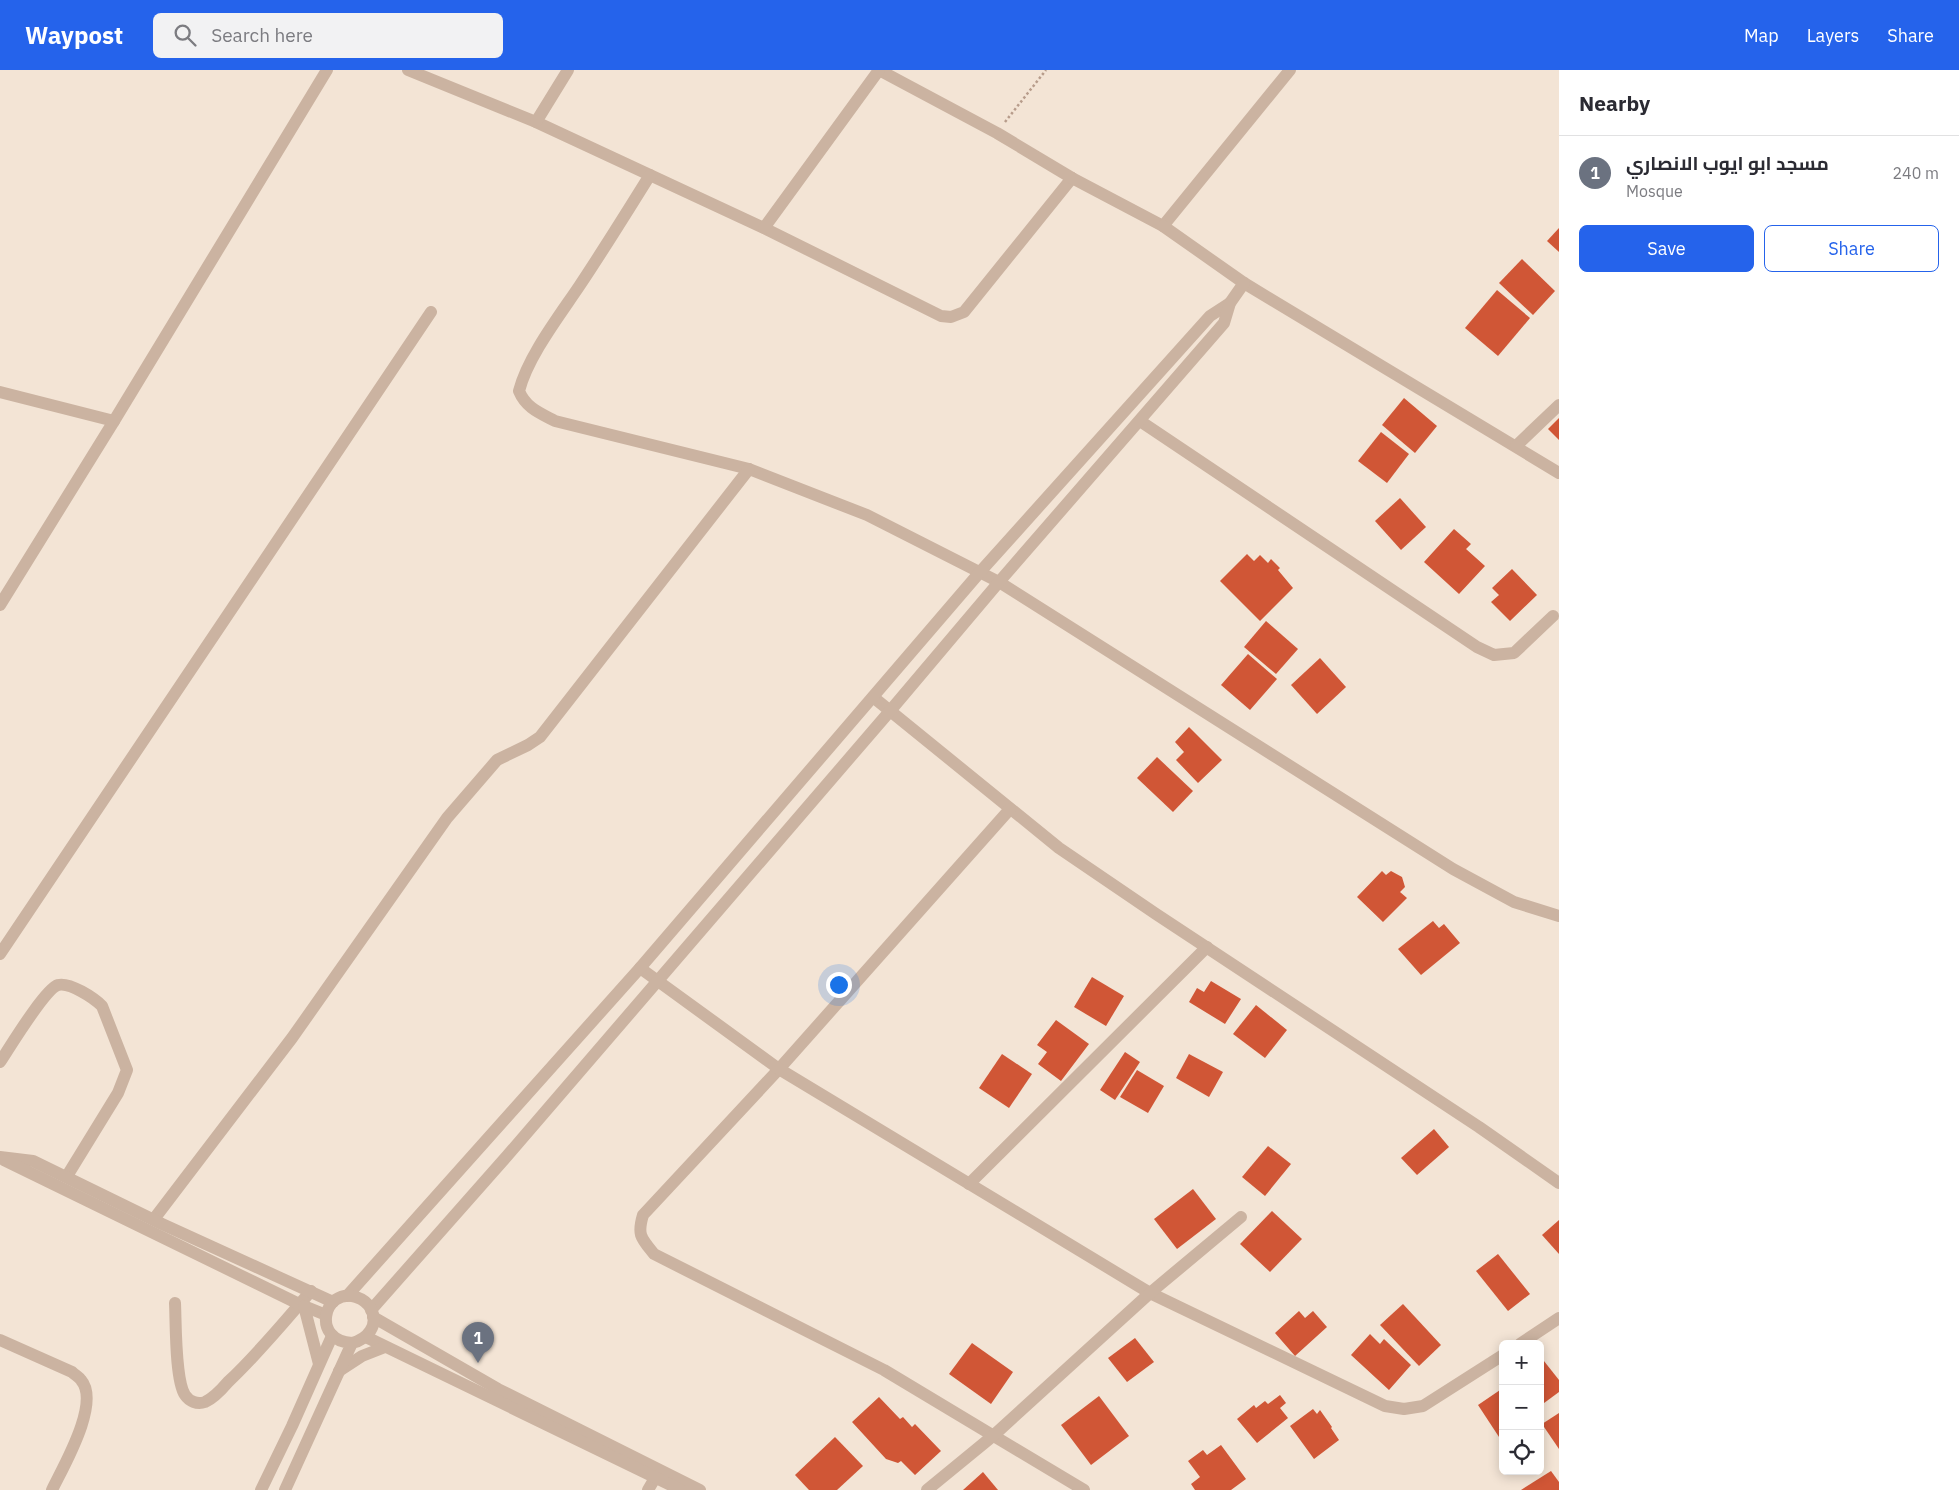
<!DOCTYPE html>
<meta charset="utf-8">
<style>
:root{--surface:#fff;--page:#f2f2f3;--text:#2b2b33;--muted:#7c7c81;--line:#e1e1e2;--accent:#2563eb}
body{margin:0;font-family:"IBM Plex Sans",Cairo,sans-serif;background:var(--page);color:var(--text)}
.controls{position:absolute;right:15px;bottom:15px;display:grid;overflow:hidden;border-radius:8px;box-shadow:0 2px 12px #0003}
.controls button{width:45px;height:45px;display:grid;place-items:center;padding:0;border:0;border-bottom:1px solid var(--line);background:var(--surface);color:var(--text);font:25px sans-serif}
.you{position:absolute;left:838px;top:914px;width:18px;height:18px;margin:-12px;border:4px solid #fff;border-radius:50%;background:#1a73e8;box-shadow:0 0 0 8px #1a73e833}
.badge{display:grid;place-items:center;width:32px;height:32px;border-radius:50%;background:var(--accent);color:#fff;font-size:16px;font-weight:700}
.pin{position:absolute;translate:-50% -41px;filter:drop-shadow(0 1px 2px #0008)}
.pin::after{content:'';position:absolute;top:26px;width:18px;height:15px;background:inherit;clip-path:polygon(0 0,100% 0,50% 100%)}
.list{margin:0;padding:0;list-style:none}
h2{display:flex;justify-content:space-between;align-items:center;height:65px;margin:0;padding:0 20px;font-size:21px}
h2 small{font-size:16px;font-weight:400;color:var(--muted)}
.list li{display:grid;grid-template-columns:32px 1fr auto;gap:15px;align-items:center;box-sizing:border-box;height:75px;padding:0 20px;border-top:1px solid var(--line)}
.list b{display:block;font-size:19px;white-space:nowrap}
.list p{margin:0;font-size:16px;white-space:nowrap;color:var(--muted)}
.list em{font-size:16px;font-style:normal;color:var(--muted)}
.actions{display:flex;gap:10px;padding:15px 20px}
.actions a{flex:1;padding:11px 0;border:1px solid var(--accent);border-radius:8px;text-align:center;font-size:18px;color:var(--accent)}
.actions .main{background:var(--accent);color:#fff}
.icon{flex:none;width:28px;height:28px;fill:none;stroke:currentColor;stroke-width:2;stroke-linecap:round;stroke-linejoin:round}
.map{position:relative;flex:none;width:1559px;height:1420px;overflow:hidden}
header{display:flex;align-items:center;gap:30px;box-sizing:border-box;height:70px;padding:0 25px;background:var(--accent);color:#fff}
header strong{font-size:24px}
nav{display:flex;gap:28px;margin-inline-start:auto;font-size:18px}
.search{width:350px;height:45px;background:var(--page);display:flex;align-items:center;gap:12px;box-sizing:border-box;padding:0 18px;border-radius:8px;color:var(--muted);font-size:19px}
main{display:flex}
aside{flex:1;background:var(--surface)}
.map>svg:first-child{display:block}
</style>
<header>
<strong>Waypost</strong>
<div class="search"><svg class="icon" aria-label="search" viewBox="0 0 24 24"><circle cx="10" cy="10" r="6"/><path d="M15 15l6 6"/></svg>Search here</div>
<nav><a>Map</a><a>Layers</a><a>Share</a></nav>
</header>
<main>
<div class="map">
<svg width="1559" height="1420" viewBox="0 0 1559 1420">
<rect width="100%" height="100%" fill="#f3e4d5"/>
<g fill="#d05636">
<path d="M1559 158V182L1547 171Z"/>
<path d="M1522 189 1555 221 1533 245 1499 213Z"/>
<path d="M1497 220 1530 248 1498 286 1465 258Z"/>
<path d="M1404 328 1437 356 1415 383 1382 355Z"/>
<path d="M1559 348V370L1548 359Z"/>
<path d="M1381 362 1409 384 1387 413 1358 391Z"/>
<path d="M1400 428 1426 457 1401 480 1375 451Z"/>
<path d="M1454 459 1471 474 1466 479 1485 496 1459 524 1424 492Z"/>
<path d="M1247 484 1254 491 1260 485 1268 493 1271 489 1280 498 1278 500 1293 518 1260 551 1220 511Z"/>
<path d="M1512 499 1537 525 1510 551 1491 532 1499 525 1492 518Z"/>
<path d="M1266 551 1298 579 1276 604 1244 577Z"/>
<path d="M1248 584 1277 609 1250 640 1221 615Z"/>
<path d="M1320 588 1346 617 1317 644 1291 615Z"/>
<path d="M1189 657 1222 690 1198 713 1176 690 1184 682 1175 672Z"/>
<path d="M1157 687 1193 721 1173 742 1137 708Z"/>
<path d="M1382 801 1386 805 1391 801 1402 807 1405 817 1400 822 1407 828 1383 852 1357 827Z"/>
<path d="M1433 851 1439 858 1444 854 1460 873 1421 905 1398 879Z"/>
<path d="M1092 907 1124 926 1106 956 1074 937Z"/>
<path d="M1211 911 1241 929 1225 954 1189 932 1197 918 1204 922Z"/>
<path d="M1256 935 1287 960 1265 988 1233 964Z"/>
<path d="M1056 950 1089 974 1061 1011 1038 994 1047 982 1037 975Z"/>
<path d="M1125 982 1140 992 1115 1030 1100 1020Z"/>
<path d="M1002 984 1032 1004 1009 1038 979 1018Z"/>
<path d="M1189 984 1223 1002 1209 1027 1176 1008Z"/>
<path d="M1137 1000 1164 1016 1148 1043 1120 1027Z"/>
<path d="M1434 1059 1449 1077 1417 1105 1401 1088Z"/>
<path d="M1268 1076 1291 1094 1265 1126 1242 1107Z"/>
<path d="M1193 1119 1216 1149 1177 1179 1154 1149Z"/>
<path d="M1272 1141 1302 1169 1270 1202 1240 1174Z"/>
<path d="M1559 1150V1184L1542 1165Z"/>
<path d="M1498 1184 1530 1224 1508 1241 1476 1201Z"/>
<path d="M1403 1234 1441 1275 1419 1296 1380 1255Z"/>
<path d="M1299 1241 1305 1248 1313 1241 1327 1257 1295 1286 1275 1263Z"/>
<path d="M1370 1264 1380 1274 1384 1269 1411 1295 1389 1320 1351 1285Z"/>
<path d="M1135 1268 1154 1292 1127 1312 1108 1288Z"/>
<path d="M972 1273 1013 1302 991 1334 949 1304Z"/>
<path d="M1540 1286 1559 1310V1322L1540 1336Z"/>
<path d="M1503 1318V1365L1499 1367 1478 1335Z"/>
<path d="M1280 1325 1286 1333 1280 1338 1288 1348 1257 1373 1237 1349 1254 1335 1256 1338 1265 1331 1268 1334Z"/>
<path d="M1099 1326 1129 1366 1091 1395 1061 1355Z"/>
<path d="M879 1327 900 1349 903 1347 912 1357 915 1354 941 1381 915 1405 901 1391 898 1393 886 1389 852 1352Z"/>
<path d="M1313 1339 1317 1344 1320 1340 1332 1357 1331 1358 1339 1370 1314 1389 1290 1356Z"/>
<path d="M1559 1343V1379L1542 1354Z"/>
<path d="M835 1367 863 1396 837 1420H809L795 1405Z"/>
<path d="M1221 1375 1246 1409 1231 1420H1195L1191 1414 1200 1407 1188 1391 1203 1380 1207 1385Z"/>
<path d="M1551 1401 1559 1412V1420H1521Z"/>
<path d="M983 1402 998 1420H963Z"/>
</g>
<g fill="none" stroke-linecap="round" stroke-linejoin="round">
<path stroke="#b79c8b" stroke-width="2.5" stroke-dasharray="2.5 2.5" stroke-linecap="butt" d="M1005 52 1046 0"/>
<g stroke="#cbb3a1" stroke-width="12">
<path d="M408 0 536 52 764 158 941 246 951 247 964 242 1072 108"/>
<path d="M879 0 997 63 1072 108 1163 156 1290 0"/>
<path d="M536 52 568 0"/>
<path d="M650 105C627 142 604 179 580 215 560 245 528 286 519 321 526 338 540 343 555 351L749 399 867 445 999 512 1453 799 1514 832 1559 846"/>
<path d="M1163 156 1244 213 1559 403"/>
<path d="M764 158 879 0"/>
<path d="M0 322 114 351"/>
<path d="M1140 351 1477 577 1494 585 1514 583 1553 546"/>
<path d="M1516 376 1559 335"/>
<path d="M0 535 114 351 327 0"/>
<path d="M873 627 1059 778 1156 844 1479 1057 1559 1113"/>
<path d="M1010 739 779 999 643 1145C637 1165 641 1168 654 1184L884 1300 1084 1420"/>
<path d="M0 884 431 242"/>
<path d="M640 898 779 999 1150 1223 1385 1336 1404 1339 1423 1336 1503 1285"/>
<path d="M0 992C10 977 45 919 58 915 70 912 94 928 102 936L127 1000 118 1023 67 1106"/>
<path d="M969 1114 1207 877"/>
<path d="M154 1149 292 968 447 748 497 690 528 675 540 667 749 399"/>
<path d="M347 1226 640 898 980 502 1210 246 1230 233"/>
<path d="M175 1233C176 1253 175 1310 185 1325 189 1331 197 1335 205 1332 214 1328 222 1319 228 1312 258 1284 284 1252 311 1221"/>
<path d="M371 1240 507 1086 890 641 999 512 1224 253 1230 233 1244 213"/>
<path d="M0 1270 72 1302C75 1305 79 1307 81 1310 101 1333 63 1397 52 1420"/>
<path d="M1520 1274 1559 1248"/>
<path d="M648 1420 655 1408"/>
<path d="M927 1420 994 1365 1150 1223 1241 1147"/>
</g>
<g stroke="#cbb3a1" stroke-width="12">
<path d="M0 1087 33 1091 162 1154 333 1232"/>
<path d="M4 1090 299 1234 326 1245"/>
<path d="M304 1236 319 1294"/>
<path d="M373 1247 498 1319 700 1420"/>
<path d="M366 1267 681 1420"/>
<path d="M339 1301 362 1286 385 1277"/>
<path d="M261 1420 292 1356 332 1266"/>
<path d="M285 1420 352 1273C368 1269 379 1255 371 1239 368 1233 362 1229 356 1227 323 1217 311 1271 352 1273"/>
</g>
</g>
</svg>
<div class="controls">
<button>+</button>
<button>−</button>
<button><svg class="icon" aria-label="locate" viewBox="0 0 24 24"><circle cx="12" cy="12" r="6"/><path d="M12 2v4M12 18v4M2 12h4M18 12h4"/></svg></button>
</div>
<div class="you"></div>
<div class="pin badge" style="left:478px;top:1293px;background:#6b7280">1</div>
</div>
<aside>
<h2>Nearby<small></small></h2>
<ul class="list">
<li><span class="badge" style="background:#6b7280">1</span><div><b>مسجد ابو ايوب الانصاري</b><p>Mosque</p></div><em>240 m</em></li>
</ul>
<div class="actions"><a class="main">Save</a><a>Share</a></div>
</aside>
</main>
